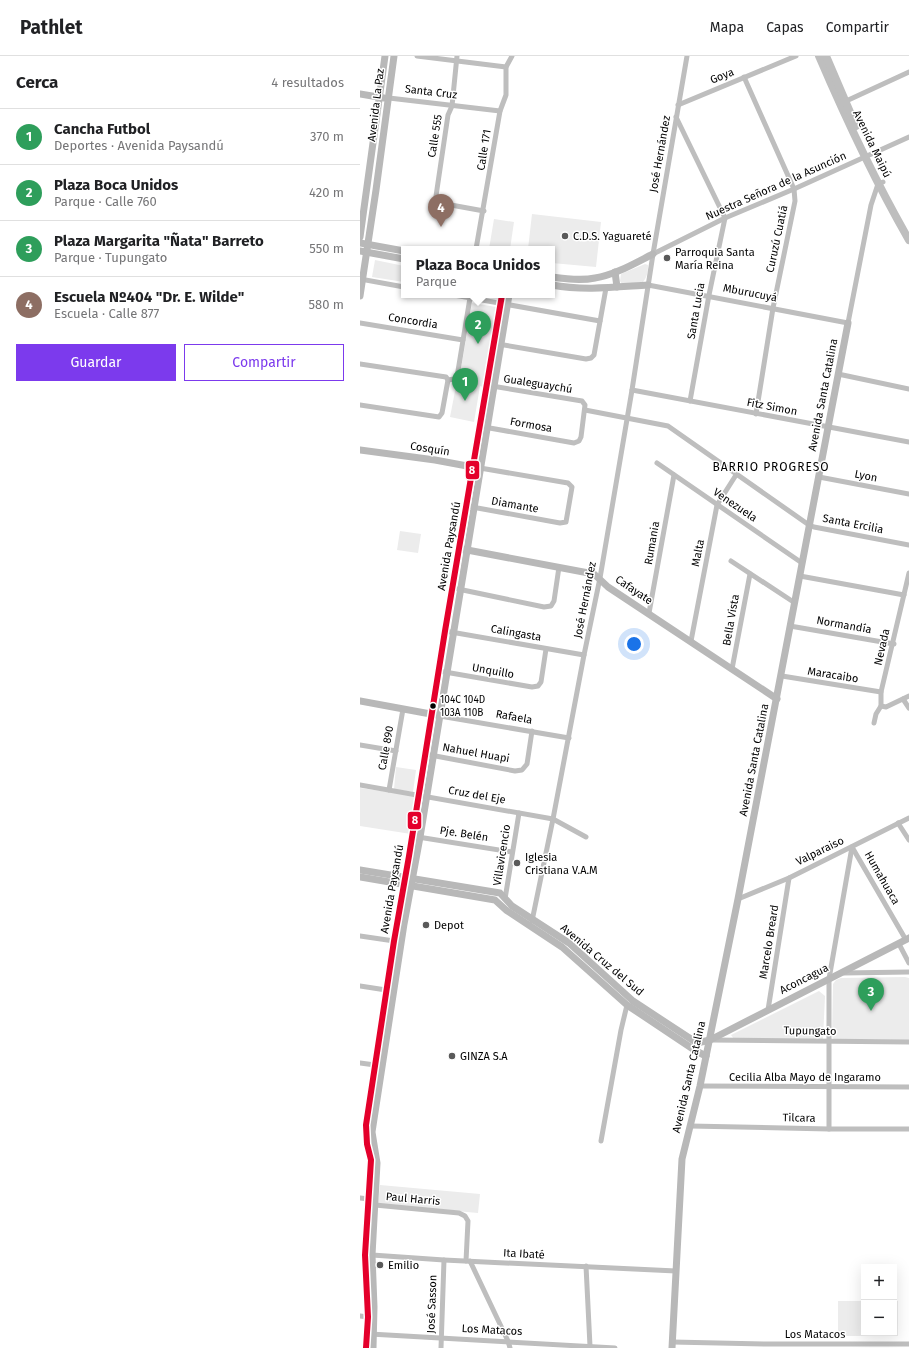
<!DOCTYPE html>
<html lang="es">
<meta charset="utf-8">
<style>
:root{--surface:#fff;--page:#f2f2f2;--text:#202124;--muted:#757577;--line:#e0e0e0;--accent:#7c3aed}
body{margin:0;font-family:"Fira Sans",sans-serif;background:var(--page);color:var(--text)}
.controls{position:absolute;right:12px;bottom:12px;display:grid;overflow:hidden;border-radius:0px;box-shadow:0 4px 16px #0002}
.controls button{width:36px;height:36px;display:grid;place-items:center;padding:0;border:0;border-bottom:1px solid var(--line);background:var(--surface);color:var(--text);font:20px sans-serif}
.you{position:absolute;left:274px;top:588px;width:14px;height:14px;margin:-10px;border:3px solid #fff;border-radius:50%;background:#1a73e8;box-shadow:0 0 0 6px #1a73e833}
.badge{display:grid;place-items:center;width:26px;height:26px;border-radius:50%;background:var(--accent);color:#fff;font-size:13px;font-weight:700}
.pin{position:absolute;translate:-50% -33px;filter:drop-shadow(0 1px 2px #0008)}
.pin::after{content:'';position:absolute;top:21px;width:14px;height:12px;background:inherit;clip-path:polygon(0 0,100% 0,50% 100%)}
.popup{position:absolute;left:41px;top:190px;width:154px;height:52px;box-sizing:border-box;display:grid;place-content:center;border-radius:0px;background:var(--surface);filter:drop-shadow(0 1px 3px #0005);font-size:13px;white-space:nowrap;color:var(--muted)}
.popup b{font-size:15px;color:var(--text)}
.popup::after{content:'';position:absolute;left:50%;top:100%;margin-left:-8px;border:8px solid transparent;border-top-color:var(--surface)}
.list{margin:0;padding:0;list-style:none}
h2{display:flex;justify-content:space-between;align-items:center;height:52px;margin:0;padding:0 16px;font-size:17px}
h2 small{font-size:13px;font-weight:400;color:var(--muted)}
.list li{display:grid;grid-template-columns:26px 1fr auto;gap:12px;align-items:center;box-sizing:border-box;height:56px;padding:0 16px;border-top:1px solid var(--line)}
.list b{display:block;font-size:15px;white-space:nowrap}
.list p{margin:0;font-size:13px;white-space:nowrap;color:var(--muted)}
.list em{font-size:13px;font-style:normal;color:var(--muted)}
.actions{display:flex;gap:8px;padding:12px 16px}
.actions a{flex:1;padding:9px 0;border:1px solid var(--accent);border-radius:0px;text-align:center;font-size:14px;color:var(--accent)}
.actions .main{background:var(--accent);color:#fff}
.map{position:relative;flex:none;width:549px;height:1292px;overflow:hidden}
header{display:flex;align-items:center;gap:24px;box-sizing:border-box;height:56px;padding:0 20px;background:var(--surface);border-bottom:1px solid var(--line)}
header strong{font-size:19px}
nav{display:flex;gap:22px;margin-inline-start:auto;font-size:14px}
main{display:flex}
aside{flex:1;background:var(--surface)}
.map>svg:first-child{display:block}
</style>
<header>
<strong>Pathlet</strong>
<nav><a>Mapa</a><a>Capas</a><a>Compartir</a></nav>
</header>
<main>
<aside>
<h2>Cerca<small>4 resultados</small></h2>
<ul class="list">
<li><span class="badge" style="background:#2e9e5b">1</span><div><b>Cancha Futbol</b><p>Deportes · Avenida Paysandú</p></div><em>370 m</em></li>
<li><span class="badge" style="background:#2e9e5b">2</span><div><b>Plaza Boca Unidos</b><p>Parque · Calle 760</p></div><em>420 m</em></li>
<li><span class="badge" style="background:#2e9e5b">3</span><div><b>Plaza Margarita &quot;Ñata&quot; Barreto</b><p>Parque · Tupungato</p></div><em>550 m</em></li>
<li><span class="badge" style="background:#8d6e63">4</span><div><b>Escuela Nº404 &quot;Dr. E. Wilde&quot;</b><p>Escuela · Calle 877</p></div><em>580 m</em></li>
</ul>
<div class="actions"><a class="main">Guardar</a><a>Compartir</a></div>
</aside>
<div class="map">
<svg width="549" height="1292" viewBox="0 0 549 1292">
<rect width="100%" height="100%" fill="#fff"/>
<g fill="#ececec">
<path d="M172 158 241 166 236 211 192 207V193H168Z"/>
<path d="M134 163 154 166 150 193H129Z"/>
<path d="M15 204 44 210V226L12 221Z"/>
<path d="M285 208 288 209C288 216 287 222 282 227L262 228 260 225 261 218Z"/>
<path d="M112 247 136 251 123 331 120 330 114 366 90 361 97 325H99Z"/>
<path d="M40 475 61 478 58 497 37 494Z"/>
<path d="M36 711 56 714 53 736 34 733Z"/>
<path d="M0 732 57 740 51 778 0 770Z"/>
<path d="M545 921 549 922V984L474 983 472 981 473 928 476 924 481 922Z"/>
<path d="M459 935 465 940 463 983H374L371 979Z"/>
<path d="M20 1129 120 1138 118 1157 18 1148Z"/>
<path d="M478 1245H504V1277H534V1245H538V1280H478Z"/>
</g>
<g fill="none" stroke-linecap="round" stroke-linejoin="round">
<g stroke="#bebebe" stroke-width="5">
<path d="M57 0 146 11"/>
<path d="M97 0 92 50 88 59 76 140 80 147 124 155"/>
<path d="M384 21 434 133 435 145 413 252 396 358"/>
<path d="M29 42 140 55"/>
<path d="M484 46 549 16"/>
<path d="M318 49 436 0"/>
<path d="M316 61 365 162 349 239 330 345"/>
<path d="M116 193 140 55 146 39V11L152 0"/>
<path d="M293 198 365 162 434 133 549 81"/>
<path d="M0 223 44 231"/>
<path d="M288 229 488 267 511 149 518 128 523 126"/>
<path d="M94 239 240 265"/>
<path d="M0 267 103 284"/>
<path d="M138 288 226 303 231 302 234 299 246 232"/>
<path d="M0 308 86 321 88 324 82 357 79 361 0 349"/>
<path d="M478 318 549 333"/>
<path d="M88 324 94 323 97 321 110 242"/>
<path d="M272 334 549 386"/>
<path d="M225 354 308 370 449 469 454 471 549 489"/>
<path d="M124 371 214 387 219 385 221 381 225 349 222 345 132 330"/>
<path d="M297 407 442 507"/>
<path d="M459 421 549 438"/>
<path d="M112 451 200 467 206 466 212 431 208 427 120 412"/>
<path d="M371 505 435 547"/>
<path d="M440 520 544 539"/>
<path d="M98 533 184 551 191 550 194 545 199 511"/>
<path d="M289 557 314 419"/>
<path d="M430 570 534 588"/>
<path d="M85 575 224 599"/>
<path d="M331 585 357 449 376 419"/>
<path d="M372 613 390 518"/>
<path d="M79 615 172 631 178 630 181 626 186 593"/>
<path d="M422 620 521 636"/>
<path d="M543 643 549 652"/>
<path d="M521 650 526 651 549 640"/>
<path d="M80 660 209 682"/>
<path d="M514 667 516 658 521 650V636L549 517"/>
<path d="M0 689 36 695"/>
<path d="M65 698 155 715 162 714 167 708 172 675"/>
<path d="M0 729 193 763 226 781"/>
<path d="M29 734 43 653"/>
<path d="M538 767 549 784"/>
<path d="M58 781 152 796"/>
<path d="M492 791 546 884"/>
<path d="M145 843 159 757"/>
<path d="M378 843 429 822 549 762"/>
<path d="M172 865 193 763 224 599 240 522 272 334 293 198 327 0"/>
<path d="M0 880 41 886"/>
<path d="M539 888 549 907"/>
<path d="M484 917 549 916"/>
<path d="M0 930 26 934"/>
<path d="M408 954 429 822"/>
<path d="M351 984 549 986"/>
<path d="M0 1007 15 1009"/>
<path d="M340 1030 549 1031"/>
<path d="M330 1070 469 1073H549"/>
<path d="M469 1073V923L492 791"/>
<path d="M241 1085 261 974 267 949"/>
<path d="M0 1142 9 1143 15 1149 99 1157 105 1160 108 1165 106 1205"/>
<path d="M12 1199 84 1204 316 1215"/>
<path d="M110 1205 148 1285 150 1292"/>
<path d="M226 1210 230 1290"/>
<path d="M0 1260 8 1261"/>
<path d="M10 1278 255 1292"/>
<path d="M312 1286 406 1288H549"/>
<path d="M81 1292 84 1204"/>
</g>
<g stroke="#b8b8b8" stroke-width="7">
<path d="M0 38 24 42"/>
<path d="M0 181 25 0"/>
<path d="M0 187 44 195"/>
<path d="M0 195 44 203"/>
<path d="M255 216 257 231"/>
<path d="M192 221C206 223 221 225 235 222 255 219 275 207 293 198"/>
<path d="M192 229C224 235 256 231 288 229"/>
<path d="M0 240 16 134 34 0"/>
<path d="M0 394 75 404 118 412"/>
<path d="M102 493 234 518 248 531 417 643"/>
<path d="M0 645 76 659"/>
<path d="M0 814 140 837 152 850 209 887 273 945 337 987 350 984 549 882"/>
<path d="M0 821 135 844 146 854 202 891 267 949 336 995 346 1000"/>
<path d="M6 1292 8 1261 5 1199 11 1104 7 1088 6 1069 34 885 49 800 85 575 142 239"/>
<path d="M13 1292 14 1251 12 1199 17 1107 12 1076 44 868 60 781 149 239"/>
<path d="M312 1292 322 1103 340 1030 378 843 488 267"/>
</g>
<g stroke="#bebebe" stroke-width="8">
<path d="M459 0C486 63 515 125 549 184"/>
<path d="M466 0 496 70"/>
</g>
<g stroke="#fff" stroke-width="9">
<path id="bus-1" d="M6 1292 8 1261 5 1199 11 1104 7 1088 6 1069 34 885 49 800 85 575 142 239"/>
</g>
<use href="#bus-1" stroke="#e4002b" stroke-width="6"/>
</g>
<g fill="#595959" stroke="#fff" stroke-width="1.5">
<circle cx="205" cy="180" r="4"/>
<circle cx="307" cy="202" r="4"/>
<circle cx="157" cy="807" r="4"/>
<circle cx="66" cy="869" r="4"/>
<circle cx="92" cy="1000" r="4"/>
<circle cx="20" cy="1209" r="4"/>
</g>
<circle fill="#000" stroke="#fff" stroke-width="1.5" cx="73" cy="650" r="3.5"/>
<g text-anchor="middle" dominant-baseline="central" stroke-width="3" stroke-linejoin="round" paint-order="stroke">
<g font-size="10" fill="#000" stroke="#fff" text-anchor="start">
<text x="80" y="644">104C 104D<tspan x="80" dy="13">103A 110B</tspan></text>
</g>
<g font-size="11" fill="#000" stroke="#fff">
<text transform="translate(362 20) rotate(-22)">Goya</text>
<text transform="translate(71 36) rotate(7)">Santa Cruz</text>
<text transform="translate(16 49) rotate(-83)">Avenida La Paz</text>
<text transform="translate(75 80) rotate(-81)">Calle 555</text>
<text transform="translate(512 88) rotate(64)">Avenida Maipú</text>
<text transform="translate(124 94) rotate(-81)">Calle 171</text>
<text transform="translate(300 98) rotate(-80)">José Hernández</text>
<text transform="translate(416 130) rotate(-24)">Nuestra Señora de la Asunción</text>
<text transform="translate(417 183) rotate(-78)">Curuzú Cuatiá</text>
<text transform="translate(390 237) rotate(11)">Mburucuyá</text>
<text transform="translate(336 255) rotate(-80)">Santa Lucia</text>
<text transform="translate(53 265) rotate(9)">Concordia</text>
<text transform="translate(178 328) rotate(9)">Gualeguaychú</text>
<text transform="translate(463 339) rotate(-79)">Avenida Santa Catalina</text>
<text transform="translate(412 351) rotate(11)">Fitz Simon</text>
<text transform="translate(171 369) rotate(10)">Formosa</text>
<text transform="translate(70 393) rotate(9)">Cosquín</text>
<text transform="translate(506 420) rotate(11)">Lyon</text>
<text transform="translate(155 449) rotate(10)">Diamante</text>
<text transform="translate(375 449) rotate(34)">Venezuela</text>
<text transform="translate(493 468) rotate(11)">Santa Ercilia</text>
<text transform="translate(292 487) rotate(-80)">Rumania</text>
<text transform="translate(89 490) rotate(-80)">Avenida Paysandú</text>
<text transform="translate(338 497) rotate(-79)">Malta</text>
<text transform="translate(274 534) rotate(34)">Cafayate</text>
<text transform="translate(225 544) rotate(-79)">José Hernández</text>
<text transform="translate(371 564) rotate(-80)">Bella Vista</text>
<text transform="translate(484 569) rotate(10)">Normandía</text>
<text transform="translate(156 577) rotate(10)">Calingasta</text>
<text transform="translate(522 591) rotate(-77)">Nevada</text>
<text transform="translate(133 615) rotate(10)">Unquillo</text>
<text transform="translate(473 619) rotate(9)">Maracaibo</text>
<text transform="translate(154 661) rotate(10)">Rafaela</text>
<text transform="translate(26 692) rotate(-80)">Calle 890</text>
<text transform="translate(116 697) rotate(10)">Nahuel Huapi</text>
<text transform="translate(394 704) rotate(-79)">Avenida Santa Catalina</text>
<text transform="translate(117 739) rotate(10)">Cruz del Eje</text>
<text transform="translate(104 778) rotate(9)">Pje. Belén</text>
<text transform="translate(460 795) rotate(-26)">Valparaiso</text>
<text transform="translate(142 799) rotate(-81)">Villavicencio</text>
<text transform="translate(522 822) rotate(60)">Humahuaca</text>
<text transform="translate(32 833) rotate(-80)">Avenida Paysandú</text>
<text transform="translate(409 886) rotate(-81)">Marcelo Breard</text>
<text transform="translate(242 904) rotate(40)">Avenida Cruz del Sud</text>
<text transform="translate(444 923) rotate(-27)">Aconcagua</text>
<text transform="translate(450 975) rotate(1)">Tupungato</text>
<text transform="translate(329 1021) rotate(-77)">Avenida Santa Catalina</text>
<text x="445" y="1021">Cecilia Alba Mayo de Ingaramo</text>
<text transform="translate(439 1062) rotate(1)">Tilcara</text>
<text transform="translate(53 1143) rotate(5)">Paul Harris</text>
<text transform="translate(164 1198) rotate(3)">Ita Ibaté</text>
<text transform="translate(72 1248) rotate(-88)">José Sasson</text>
<text transform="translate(132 1274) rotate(3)">Los Matacos</text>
<text x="455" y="1278">Los Matacos</text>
</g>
<g font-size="11" fill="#000" stroke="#fff" text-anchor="start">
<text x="213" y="180">C.D.S. Yaguareté</text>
<text x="315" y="196">Parroquia Santa<tspan x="315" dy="13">María Reina</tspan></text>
<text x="165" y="801">Iglesia<tspan x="165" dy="13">Cristiana V.A.M</tspan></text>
<text x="74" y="869">Depot</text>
<text x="100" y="1000">GINZA S.A</text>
<text x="28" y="1209">Emilio</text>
</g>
<g font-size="12" letter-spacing="1" fill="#000" stroke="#fff">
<text x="411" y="411">BARRIO PROGRESO</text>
</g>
</g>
<g stroke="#fff" stroke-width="1.5">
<rect x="105" y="404" width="15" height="20" rx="4" fill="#e4002b"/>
<rect x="47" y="755" width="15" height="19" rx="4" fill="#e4002b"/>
</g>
<g font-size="11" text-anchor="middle" font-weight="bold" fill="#fff">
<text x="112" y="418">8</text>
<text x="55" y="768">8</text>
</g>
</svg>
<div class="controls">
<button>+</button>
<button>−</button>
</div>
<div class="you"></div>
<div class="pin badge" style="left:105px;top:345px;background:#2e9e5b">1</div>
<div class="pin badge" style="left:118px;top:288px;background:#2e9e5b">2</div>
<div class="popup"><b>Plaza Boca Unidos</b>Parque</div>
<div class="pin badge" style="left:511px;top:955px;background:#2e9e5b">3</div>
<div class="pin badge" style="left:81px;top:171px;background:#8d6e63">4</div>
</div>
</main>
